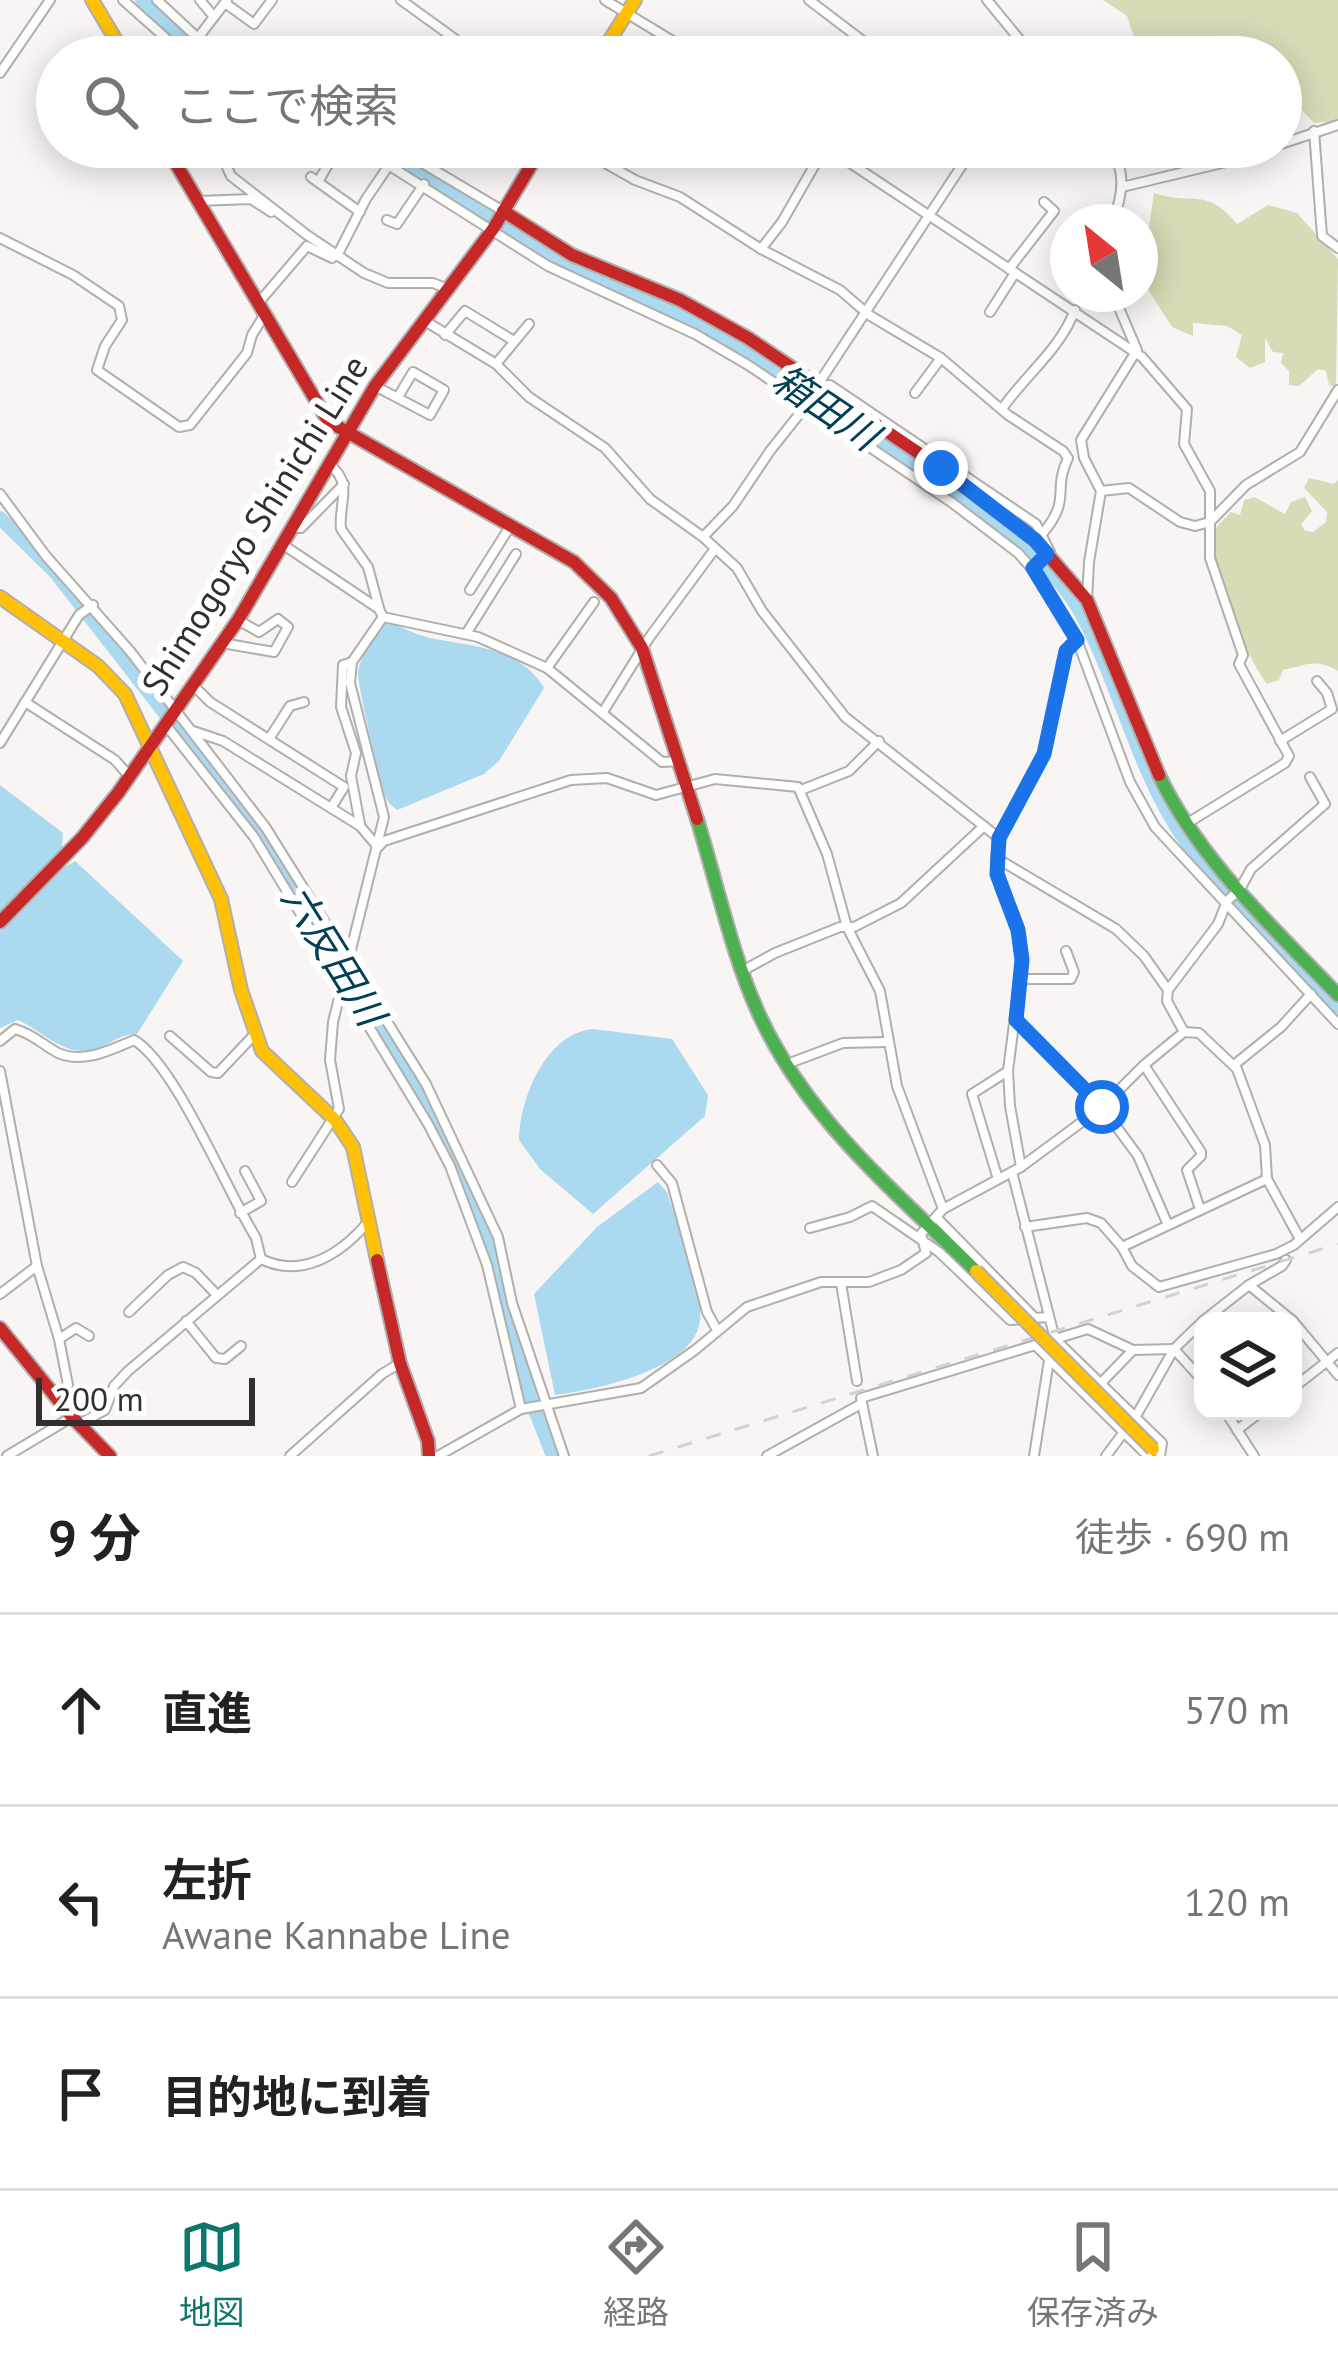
<!DOCTYPE html>
<html lang="ja">
<meta charset="utf-8">
<style>
:root{--surface:#fff;--page:#f6f6f6;--text:#222;--muted:#767676;--line:#e0e0e0;--accent:#0f766e}
body{margin:0;font-family:"PT Sans","Noto Sans JP",sans-serif;background:var(--page);color:var(--text)}
.controls{position:absolute;right:36px;bottom:36px;display:grid;overflow:hidden;border-radius:24px;box-shadow:0 6px 30px #0003}
.controls button{width:108px;height:108px;display:grid;place-items:center;padding:0;border:0;border-bottom:3px solid var(--line);background:var(--surface);color:var(--text);font:60px sans-serif}
.compass{position:absolute;left:1050px;top:204px;width:108px;height:108px;border-radius:50%;background:var(--surface);box-shadow:0 6px 30px #0003;rotate:330deg}
.scale{position:absolute;left:36px;bottom:30px;width:219px;box-sizing:border-box;padding-left:12px;border:6px solid #32302f;border-top:0;font-size:33px;line-height:42px;white-space:nowrap;color:#32302f;-webkit-text-stroke:9px #fff;paint-order:stroke}
.stop{position:absolute;width:36px;height:36px;margin:-27px;border:9px solid #1a73e8;border-radius:50%;background:#fff}
.stop.end{background:#1a73e8;border-color:#fff;box-shadow:0 3px 12px #0008}
.list{margin:0;padding:0;list-style:none}
h2{display:flex;justify-content:space-between;align-items:center;height:156px;margin:0;padding:0 48px;font-size:51px}
h2 small{font-size:39px;font-weight:400;color:var(--muted)}
.list li{display:grid;grid-template-columns:78px 1fr auto;gap:36px;align-items:center;box-sizing:border-box;height:192px;padding:0 48px;border-top:3px solid var(--line)}
.list b{display:block;font-size:45px;white-space:nowrap}
.list p{margin:0;font-size:39px;white-space:nowrap;color:var(--muted)}
.list em{font-size:39px;font-style:normal;color:var(--muted)}
.icon{flex:none;width:66px;height:66px;fill:none;stroke:currentColor;stroke-width:2;stroke-linecap:round;stroke-linejoin:round}
.map{position:relative;flex:none;width:1338px;height:1456px;overflow:hidden}
.search{position:absolute;background:var(--surface);box-shadow:0 6px 30px #0003;left:36px;right:36px;top:36px;height:132px;display:flex;align-items:center;gap:30px;box-sizing:border-box;padding:0 42px;border-radius:66px;color:var(--muted);font-size:45px}
.sheet{height:732px;background:var(--surface)}
nav{display:flex;justify-content:space-around;align-items:center;box-sizing:border-box;height:168px;border-top:3px solid var(--line);background:var(--surface);font-size:33px;color:var(--muted)}
nav a{display:grid;justify-items:center;gap:6px}
nav .on{color:var(--accent)}
.map>svg:first-child{display:block}
</style>
<div class="map">
<svg width="1338" height="1456" viewBox="0 0 1338 1456">
<rect width="100%" height="100%" fill="#f9f5f4"/>
<g fill="#d9dbb7">
<path d="M1103 0H1338V121L1314 123 1300 108 1281 121V57H1133L1138 49 1127 16Z"/>
<path d="M1154 193C1194 206 1206 186 1237 224L1268 205 1297 213 1338 259 1336 387 1329 385 1326 371 1318 369 1299 386 1289 385V371L1281 363 1283 353 1273 352 1265 338V362L1250 368 1236 357 1242 335 1227 326 1193 323V336L1172 327 1149 291 1141 257 1147 241Z"/>
<path d="M1309 478 1334 484 1338 480V671C1317 658 1306 665 1283 670L1279 680 1267 684C1247 655 1203 569 1213 534 1216 525 1225 519 1231 512L1240 515 1244 500 1254 497 1285 514 1291 502 1305 497 1312 511 1301 524 1305 531 1313 532 1326 522 1327 512 1304 488Z"/>
</g>
<g fill="#aad9f0">
<path d="M390 622C405 629 419 636 435 639 474 646 522 649 544 688L499 761 484 774 397 810C390 804 390 805 385 796 381 788 358 685 358 676 358 659 375 627 390 622Z"/>
<path d="M0 785 63 833 62 848 0 911Z"/>
<path d="M75 861 183 961 137 1034C122 1033 114 1042 101 1047 67 1061 46 1033 18 1020L0 1028V931L60 870Z"/>
<path d="M593 1029 672 1039 708 1095 705 1116 593 1214 540 1169 519 1140C519 1099 546 1033 593 1029Z"/>
<path d="M658 1182 667 1192C678 1227 704 1286 700 1321 694 1370 594 1390 555 1395L534 1294 597 1227Z"/>
</g>
<g fill="none" stroke-linecap="round" stroke-linejoin="round">
<g stroke="#aad9f0" stroke-width="14">
<path d="M142 0 202 57"/>
<path d="M378 147 577 271 672 310 722 336 1009 530C1035 555 1063 581 1081 613 1117 679 1134 756 1174 823 1215 890 1285 951 1338 1009"/>
<path d="M0 518 55 572 251 824 429 1105 494 1255 531 1400 553 1456"/>
</g>
<g stroke="#b1aeae" stroke-width="12">
<g id="street">
<path d="M123 0 187 57"/>
<path d="M157 0 218 57"/>
<path d="M200 0 214 17"/>
<path d="M401 0 455 39 457 42 450 57"/>
<path d="M605 0 699 57"/>
<path d="M809 0 884 57"/>
<path d="M987 0 1034 57"/>
<path d="M225 3 254 24 272 0"/>
<path d="M184 56 227 0"/>
<path d="M0 73 50 0"/>
<path d="M1314 131 1322 236 1338 248"/>
<path d="M1281 144 1338 125"/>
<path d="M218 147 231 176 307 235 364 273 388 283H433L448 289"/>
<path d="M360 147 548 266 695 334 748 365 951 502 1018 553 1043 581 1077 640 1130 782 1155 827 1338 1024"/>
<path d="M577 147 635 180 680 197 761 249 840 290 869 315 941 358 1008 415 1063 451 1068 458C1052 492 1072 498 1043 533"/>
<path d="M826 147 1142 357 1187 409 1184 444 1210 491V558L1243 655 1239 664 1289 756 1285 763 1186 824"/>
<path d="M974 147 817 386 830 385 1036 524 1050 552 1033 568"/>
<path d="M1108 147C1128 169 1122 196 1113 222"/>
<path d="M397 148 503 211"/>
<path d="M311 177 360 212"/>
<path d="M318 182 338 147"/>
<path d="M1122 187 1247 157 1273 147"/>
<path d="M198 201 251 199 271 212"/>
<path d="M387 220 397 224 424 184"/>
<path d="M0 238 73 275 119 306 122 320 105 346 97 370 179 427 190 425 247 353 252 335 265 314"/>
<path d="M761 249 782 222 825 147"/>
<path d="M337 256 366 199 400 149"/>
<path d="M1009 269 1054 211 1044 202"/>
<path d="M260 301 307 246 332 258"/>
<path d="M990 312 1015 273"/>
<path d="M425 321 496 364 529 397 605 448 650 499 703 537 737 568 762 611 845 717 999 838"/>
<path d="M445 335 465 311 514 341"/>
<path d="M496 364 529 324"/>
<path d="M375 386 430 415 444 390 413 372 398 397"/>
<path d="M915 393 941 358"/>
<path d="M1002 409C1026 374 1059 351 1075 310"/>
<path d="M330 465C354 484 338 504 341 529L368 567 379 608"/>
<path d="M1101 491 1129 488 1180 522 1195 526 1210 522 1246 485 1300 452 1338 390"/>
<path d="M0 494 46 556 130 651 266 828 426 1084 498 1237 512 1303 564 1456"/>
<path d="M295 528H301L344 484"/>
<path d="M703 537 733 506 770 451 820 388"/>
<path d="M285 546 379 609 383 617 478 637 547 668 662 762 680 761"/>
<path d="M470 590 511 525"/>
<path d="M1087 600 1089 562 1101 491 1084 458 1081 440 1137 350 1113 294"/>
<path d="M466 634 516 554"/>
<path d="M222 643 274 652 288 627 278 619 259 632 238 620"/>
<path d="M352 662 343 665 341 707 356 753 351 776 360 824"/>
<path d="M547 668 594 602"/>
<path d="M193 685 210 702 344 787 331 808"/>
<path d="M25 702 115 760 130 777"/>
<path d="M603 712 649 638 714 550"/>
<path d="M165 724 254 837 428 1124 450 1166 487 1265 521 1409"/>
<path d="M193 731 223 741 360 826 378 847"/>
<path d="M269 739 290 706 304 702"/>
<path d="M1280 741 1332 709 1327 693 1317 681"/>
<path d="M0 743 79 615 93 605"/>
<path d="M801 790 849 771 879 741"/>
<path d="M378 847 384 841 571 780 607 778 656 795 715 779 798 787 827 854 847 927 880 991 897 1086 943 1209"/>
<path d="M998 859 1116 929 1144 956 1168 990"/>
<path d="M744 970 775 953 840 927H854L901 903 984 826"/>
<path d="M1021 979H1071L1074 972 1066 951"/>
<path d="M1016 1020 1102 1107 1138 1156 1168 1225"/>
<path d="M1184 1032 1167 1001 1168 990 1218 924 1227 901 1240 889 1251 869 1325 804 1310 777"/>
<path d="M170 1036 211 1072 218 1073 254 1035"/>
<path d="M0 1041 15 1029C33 1034 43 1045 58 1053 84 1064 110 1050 134 1040 175 1064 227 1191 256 1238L261 1259"/>
<path d="M787 1064 843 1043 888 1042"/>
<path d="M1144 1065 1201 1152V1156L1187 1170 1200 1209"/>
<path d="M1234 1065 1281 1027 1311 994"/>
<path d="M0 1071 37 1266 59 1339 68 1385 57 1396"/>
<path d="M657 1165 672 1183 707 1312 717 1330"/>
<path d="M1021 1167 1010 1106 1008 1071 1022 960 1018 930 1001 890 996 858 999 838 1044 754 1066 651 1077 640"/>
<path d="M1012 1172 1055 1339 1162 1443 1160 1456"/>
<path d="M998 1179 972 1094 1008 1071"/>
<path d="M292 1182 339 1109 330 1060 333 1022 384 817 350 683 352 662 383 617"/>
<path d="M240 1213 261 1201 245 1171"/>
<path d="M936 1217 1034 1317"/>
<path d="M1025 1227 1087 1218 1101 1223 1122 1247 1132 1266 1159 1287 1276 1254 1294 1245 1338 1207"/>
<path d="M810 1228 850 1217 872 1206 939 1252 1010 1320 1048 1317"/>
<path d="M1122 1247 1267 1179"/>
<path d="M261 1259C302 1279 341 1254 368 1222"/>
<path d="M841 1283 857 1381"/>
<path d="M1249 1285 1293 1321"/>
<path d="M0 1294 37 1266"/>
<path d="M129 1312 168 1275 183 1267 196 1273 217 1295"/>
<path d="M186 1321 216 1358 225 1359 241 1346"/>
<path d="M1203 1321 1249 1285 1282 1266 1286 1260"/>
<path d="M1293 1321 1338 1375"/>
<path d="M59 1339 76 1328 89 1336"/>
<path d="M1035 1345 1148 1456"/>
<path d="M1174 1349 1203 1381"/>
<path d="M1102 1382 1133 1350"/>
<path d="M1293 1388 1338 1353"/>
<path d="M1225 1411 1254 1456"/>
<path d="M1136 1416 1174 1349 1203 1321"/>
<path d="M79 1424 105 1410 114 1386 128 1371 261 1259"/>
<path d="M1237 1430 1262 1411"/>
<path d="M7 1456 72 1417"/>
<path d="M290 1456 382 1374 400 1363"/>
<path d="M438 1456 521 1409 641 1388 695 1350 747 1307 821 1282H869L901 1270 926 1253 921 1234 943 1209 1021 1167 1102 1107 1144 1065 1184 1032 1199 1033 1237 1069 1265 1145 1267 1179 1300 1239"/>
<path d="M767 1456 861 1404"/>
<path d="M873 1456 861 1398 1088 1329 1133 1350 1174 1349"/>
<path d="M1034 1456 1049 1360"/>
<path d="M1106 1456 1124 1432"/>
</g>
</g>
<g stroke="#b1aeae" stroke-width="16">
<g id="fast">
<path d="M1159 775C1199 860 1274 928 1338 995"/>
<path d="M697 819C716 880 732 955 758 1012 806 1119 895 1191 976 1271"/>
</g>
</g>
<g stroke="#b1aeae" stroke-width="16">
<g id="slow">
<path d="M92 0 126 57"/>
<path d="M599 57 635 0"/>
<path d="M0 597 98 666 125 694 221 899 241 990 262 1051 335 1120 353 1147 377 1260"/>
</g>
</g>
<g stroke="#b1aeae" stroke-width="16">
<g id="jam">
<path d="M166 147 328 421 574 562 611 598 642 648 697 819"/>
<path d="M503 211 572 255 680 300 748 338 941 468 1035 540 1087 600 1159 775"/>
<path d="M0 922 82 838 118 793 238 620 375 386 493 229 542 147"/>
<path d="M377 1260 400 1363 428 1441 429 1456"/>
<path d="M0 1328 72 1417 110 1456"/>
</g>
</g>
<use href="#street" stroke="#fefefd" stroke-width="8"/>
<use href="#fast" stroke="#4caf50" stroke-width="12"/>
<use href="#slow" stroke="#ffc107" stroke-width="12"/>
<use href="#jam" stroke="#c62828" stroke-width="12"/>
<path stroke="#d3d2d2" stroke-width="3" stroke-dasharray="15 15" stroke-linecap="butt" d="M649 1456 1338 1244"/>
<g stroke="#b1aeae" stroke-width="16" stroke-linecap="butt">
<path id="slow-bridge" d="M976 1271 1153 1449"/>
</g>
<use href="#slow-bridge" stroke="#ffc107" stroke-width="12"/>
</g>
<g fill="none" stroke-linecap="round" stroke-linejoin="round">
<path stroke="#1a73e8" stroke-width="15" d="M941 468 1035 540 1047 554 1033 568 1077 640 1066 651 1044 754 999 838 997 874 1018 930 1022 960 1016 1020 1102 1107"/>
</g>
<g text-anchor="middle" dominant-baseline="central" stroke-width="12" stroke-linejoin="round" paint-order="stroke">
<g font-size="36" fill="#32302f" stroke="#fff">
<text transform="translate(254 525) rotate(-58)">Shimogoryo Shinichi Line</text>
</g>
<g font-size="39" font-style="italic" fill="#034057" stroke="#fff">
<text transform="translate(826 407) rotate(34)">箱田川</text>
<text transform="translate(334 955) rotate(58)">六反田川</text>
</g>
</g>
</svg>
<div class="controls">
<button><svg class="icon" aria-label="layers" viewBox="0 0 24 24"><path d="M12 4l9 5-9 5-9-5zM3 14l9 5 9-5"/></svg></button>
</div>
<svg class="compass" viewBox="-18 -18 36 36"><path d="M0-13l5 13h-10z" fill="#e53935"/><path d="M0 13l5-13h-10z" fill="#767676"/></svg>
<div class="scale">200 m</div>
<div class="stop" style="left:1102px;top:1107px"></div>
<div class="stop end" style="left:941px;top:468px"></div>
<div class="search"><svg class="icon" aria-label="search" viewBox="0 0 24 24"><circle cx="10" cy="10" r="6"/><path d="M15 15l6 6"/></svg>ここで検索</div>
</div>
<section class="sheet">
<h2>9 分<small>徒歩 · 690 m</small></h2>
<ul class="list">
<li><svg class="icon" aria-label="ahead" viewBox="0 0 24 24"><path d="M12 20V5M6 11l6-6 6 6"/></svg><div><b>直進</b></div><em>570 m</em></li>
<li><svg class="icon" aria-label="left" viewBox="0 0 24 24"><path d="M17 20v-9H6M10 6l-5 5 5 5"/></svg><div><b>左折</b><p>Awane Kannabe Line</p></div><em>120 m</em></li>
<li><svg class="icon" aria-label="arrive" viewBox="0 0 24 24"><path d="M6 21V4h12l-3 4 3 4H6"/></svg><div><b>目的地に到着</b></div></li>
</ul>
</section>
<nav>
<a class="on"><svg class="icon" aria-label="map" viewBox="0 0 24 24"><path d="M3 6l6-2 6 2 6-2v14l-6 2-6-2-6 2zM9 4v14M15 6v14"/></svg>地図</a>
<a><svg class="icon" aria-label="directions" viewBox="0 0 24 24"><path d="M12 3l9 9-9 9-9-9zM9 14v-3h6M13 9l2 2-2 2"/></svg>経路</a>
<a><svg class="icon" aria-label="saved" viewBox="0 0 24 24"><path d="M7 4h10v16l-5-4-5 4z"/></svg>保存済み</a>
</nav>
